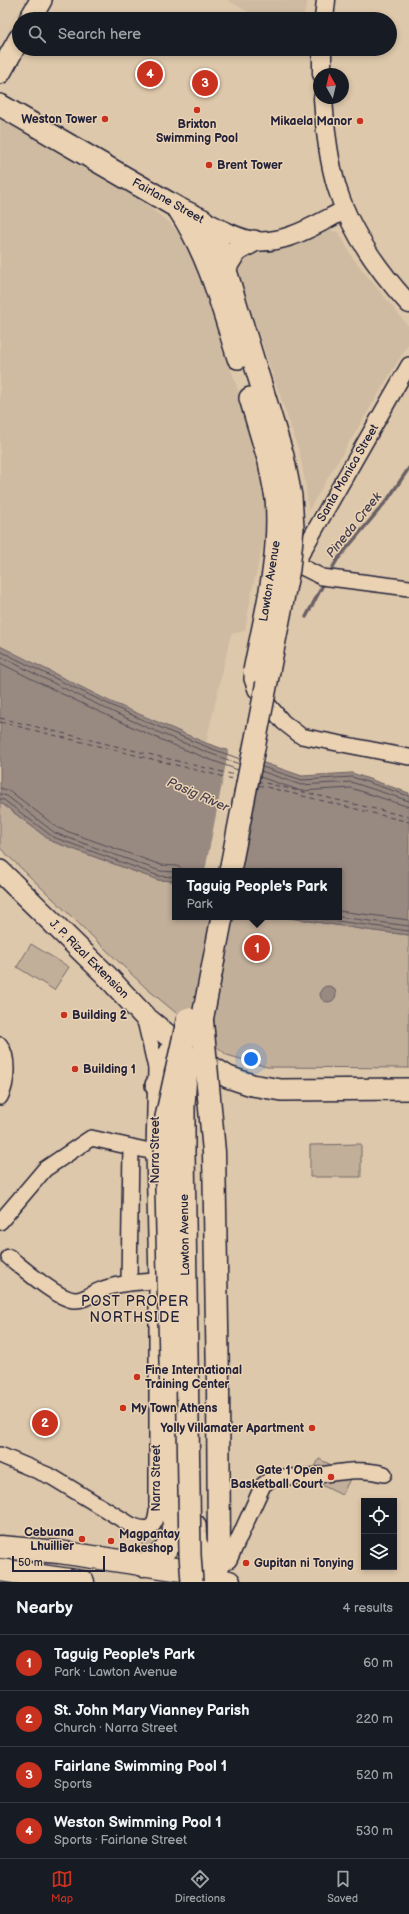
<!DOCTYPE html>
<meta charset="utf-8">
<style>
:root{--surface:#171b24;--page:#242831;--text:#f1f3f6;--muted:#9ea1a6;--line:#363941;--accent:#c8321e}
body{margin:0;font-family:"Balsamiq Sans",sans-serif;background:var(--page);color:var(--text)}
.controls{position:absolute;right:12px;bottom:12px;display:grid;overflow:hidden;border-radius:0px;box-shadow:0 2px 6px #0003}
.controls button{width:36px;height:36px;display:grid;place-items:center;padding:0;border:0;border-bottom:1px solid var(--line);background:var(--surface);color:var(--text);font:20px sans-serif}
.compass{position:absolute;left:313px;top:68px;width:36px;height:36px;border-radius:50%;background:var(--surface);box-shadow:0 2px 6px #0003;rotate:352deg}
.scale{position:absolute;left:12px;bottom:10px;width:93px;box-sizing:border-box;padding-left:4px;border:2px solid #22223b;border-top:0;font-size:11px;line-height:14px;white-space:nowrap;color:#22223b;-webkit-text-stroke:3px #ead2b2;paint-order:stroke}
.you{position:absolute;left:251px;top:1059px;width:14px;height:14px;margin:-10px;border:3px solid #fff;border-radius:50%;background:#1a73e8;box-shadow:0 0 0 6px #1a73e833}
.badge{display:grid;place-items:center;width:26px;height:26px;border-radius:50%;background:var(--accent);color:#fff;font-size:13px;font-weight:700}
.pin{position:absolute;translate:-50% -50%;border:2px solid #fff;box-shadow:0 1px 4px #0006}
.popup{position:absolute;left:172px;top:868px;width:170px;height:52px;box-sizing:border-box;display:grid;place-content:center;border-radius:0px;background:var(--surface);filter:drop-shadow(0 1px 3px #0005);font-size:13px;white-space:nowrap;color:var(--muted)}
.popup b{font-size:15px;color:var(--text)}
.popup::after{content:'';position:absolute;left:50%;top:100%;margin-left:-8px;border:8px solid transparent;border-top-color:var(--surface)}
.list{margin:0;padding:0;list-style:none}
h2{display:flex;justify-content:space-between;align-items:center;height:52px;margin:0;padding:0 16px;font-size:17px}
h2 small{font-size:13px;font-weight:400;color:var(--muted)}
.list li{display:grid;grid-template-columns:26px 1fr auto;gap:12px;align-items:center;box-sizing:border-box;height:56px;padding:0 16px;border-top:1px solid var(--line)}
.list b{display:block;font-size:15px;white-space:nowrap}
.list p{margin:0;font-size:13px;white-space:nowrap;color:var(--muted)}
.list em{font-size:13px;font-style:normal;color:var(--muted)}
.icon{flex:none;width:22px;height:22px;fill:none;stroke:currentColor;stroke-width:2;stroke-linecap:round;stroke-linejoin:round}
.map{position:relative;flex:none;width:409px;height:1582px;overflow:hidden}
.search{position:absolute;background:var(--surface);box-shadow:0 2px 6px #0003;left:12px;right:12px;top:12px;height:44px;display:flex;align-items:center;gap:10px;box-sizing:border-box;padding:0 14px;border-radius:22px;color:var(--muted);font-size:15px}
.sheet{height:276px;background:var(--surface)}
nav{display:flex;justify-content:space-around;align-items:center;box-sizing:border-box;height:56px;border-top:1px solid var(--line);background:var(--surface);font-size:11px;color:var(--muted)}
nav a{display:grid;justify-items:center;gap:2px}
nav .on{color:var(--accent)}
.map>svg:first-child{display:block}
</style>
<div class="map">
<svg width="409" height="1582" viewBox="0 0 409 1582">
<rect width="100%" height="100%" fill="#dec8ab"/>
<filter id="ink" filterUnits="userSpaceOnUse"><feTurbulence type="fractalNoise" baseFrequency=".025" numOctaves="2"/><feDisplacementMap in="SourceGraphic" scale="8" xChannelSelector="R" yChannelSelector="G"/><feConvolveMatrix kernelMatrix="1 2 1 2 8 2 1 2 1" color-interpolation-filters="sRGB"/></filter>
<g filter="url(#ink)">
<g fill="#cfbba2">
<path d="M227 0H308L303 19H261Z"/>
<path d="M0 114 137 198 169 222 180 235 194 257 262 463 266 499 267 528 251 595 245 631 231 634 206 743 109 701 0 646Z"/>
<path d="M325 230 339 232 352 257 409 327V343L308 511 306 488 300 454 236 268 252 248Z"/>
</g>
<g fill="#c2af9a" stroke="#72686a">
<path d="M0 802 51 841 158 880 175 881V917H284L374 931 409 935V1068L267 1067 227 1055 146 988 0 848Z"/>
<path d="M31 944 69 967 54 990 17 967Z"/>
<path d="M361 1144V1177H310V1145Z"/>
<path d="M319 1459 352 1475 342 1495 309 1479Z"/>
<path d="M159 1513 168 1526 155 1548 143 1552 141 1533Z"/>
</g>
<g fill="#998a81" stroke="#696065">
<path d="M0 646 109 701 206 743 302 776 352 773 409 793V935L374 931 284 917H339V871H175V881L158 880 51 841 0 802Z"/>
<circle cx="328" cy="994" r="8"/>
</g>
<path fill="#dec8ab" d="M229 748 262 760 241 871H205Z"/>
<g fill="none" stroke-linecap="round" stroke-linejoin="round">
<g stroke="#524c57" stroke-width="1">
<path d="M0 651C79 690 157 730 240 759"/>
<path d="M0 656C78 696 156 735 239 764"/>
<path d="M0 663C78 702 156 741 238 770"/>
<path d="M262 767 302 780 352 777 409 796"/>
<path d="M261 771 301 785 351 782 409 801"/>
<path d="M260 777 301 791 351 788 409 807"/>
<path d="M0 788 10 791 58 828 161 865 177 866 186 871"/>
<path d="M0 794 7 796 55 833 160 871 175 872"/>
<path d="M0 799 4 800 53 837 159 876 175 877"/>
<path d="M339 911 409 920"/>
<path d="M309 917 409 931"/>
<path d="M339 917 409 926"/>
</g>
<g stroke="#696065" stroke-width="3.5">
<path d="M329 574 337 560 388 499 409 468"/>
<path d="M306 617 325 581"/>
</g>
<g stroke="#464150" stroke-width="1" stroke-dasharray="5 4" stroke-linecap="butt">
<path d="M0 718 239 776"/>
<path d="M0 722 237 780"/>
<path d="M257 781 409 817"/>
<path d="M258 785 409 822"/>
</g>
<g stroke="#22223b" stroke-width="18">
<g id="minor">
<path d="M296 564 322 577 409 588"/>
<path d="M291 572 409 365"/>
<path d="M254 661 252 679 256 690 283 722 301 736 409 757"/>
<path d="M0 1045C9 1058 7 1084 0 1097"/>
<path d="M156 1068 174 1041"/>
<path d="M0 1222 45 1169 91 1138 154 1152"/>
<path d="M9 1257C23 1268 56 1298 74 1300 85 1301 93 1292 103 1289 120 1283 138 1282 157 1281"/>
<path d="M129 1283 131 1147"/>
<path d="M0 1455 52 1477 131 1525C146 1531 155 1531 157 1512V1281L154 1152 156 1068 144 1016"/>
<path d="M219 1563 229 1560 263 1485 274 1477C287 1477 300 1477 312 1476 337 1473 359 1467 384 1474"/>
</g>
</g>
<g stroke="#22223b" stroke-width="21">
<g id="tertiary">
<path d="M324 19 326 0"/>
<path d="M322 49V74"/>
<path d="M323 98C325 129 328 159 337 188 350 231 379 271 409 304"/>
<path d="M203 220C219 228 236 238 254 241 286 245 318 223 345 210"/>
</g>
</g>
<g stroke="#22223b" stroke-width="24">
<g id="secondary">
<path d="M30 19 41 0"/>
<path d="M0 73 19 39"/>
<path d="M0 105 178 208 203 220 213 235 219 248 283 456 291 496"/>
<path d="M179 210C210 258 221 305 238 358"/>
<path d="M221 275 236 251 254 241"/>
<path d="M250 398 269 462 276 498"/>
<path d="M0 871 106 975 144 1016 192 1055 228 1077 252 1085 281 1090 409 1089"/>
<path d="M202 1021 222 917"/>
<path d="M156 1085 176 1080 189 1084"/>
<path d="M195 1525 196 1543 214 1577 215 1582"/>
</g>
</g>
<g stroke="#22223b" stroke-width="25">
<g id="primary">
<path d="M0 1547 59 1552 182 1570 229 1582"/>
<path d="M143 1565C157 1557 172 1549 174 1532L171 1382"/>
<path d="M0 1570 83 1582"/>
<path d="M214 1577 219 1563V1554L218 1383"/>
</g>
</g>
<use href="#minor" stroke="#ead2b2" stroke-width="15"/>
<use href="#tertiary" stroke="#ead2b2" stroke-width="18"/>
<use href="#secondary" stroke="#ead2b2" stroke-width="21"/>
<use href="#primary" stroke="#ead2b2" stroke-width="22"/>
<g stroke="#22223b" stroke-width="24" stroke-linecap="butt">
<g id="secondary-bridge">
<path d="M254 671C265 614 281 557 276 498"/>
<path d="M230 871 289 569 293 528 291 496"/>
<path d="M187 1055 184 1107V1152L190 1555 192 1582"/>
</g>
</g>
<g stroke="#22223b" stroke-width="25" stroke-linecap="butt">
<g id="primary-bridge">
<path d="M202 1021 214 1152 218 1383"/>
<path d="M171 1382 165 1124 188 1019"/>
</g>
</g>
<use href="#secondary-bridge" stroke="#ead2b2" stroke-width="21"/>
<use href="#primary-bridge" stroke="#ead2b2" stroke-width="22"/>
</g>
</g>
<g fill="#c8321e" stroke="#ead2b2" stroke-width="1.5">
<circle cx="197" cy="110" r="4"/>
<circle cx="105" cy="119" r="4"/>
<circle cx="360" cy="121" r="4"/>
<circle cx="209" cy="165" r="4"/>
<circle cx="64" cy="1015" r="4"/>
<circle cx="75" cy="1069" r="4"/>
<circle cx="137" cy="1377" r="4"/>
<circle cx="123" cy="1408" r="4"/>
<circle cx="312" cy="1428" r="4"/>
<circle cx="331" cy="1477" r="4"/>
<circle cx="82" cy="1539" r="4"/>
<circle cx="111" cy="1541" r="4"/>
<circle cx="246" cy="1563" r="4"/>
</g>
<g text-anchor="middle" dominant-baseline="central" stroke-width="3" stroke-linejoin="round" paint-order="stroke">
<g font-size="12" font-weight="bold" fill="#22223b" stroke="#ead2b2" text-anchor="start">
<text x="97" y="119" text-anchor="end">Weston Tower</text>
<text x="352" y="121" text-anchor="end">Mikaela Manor</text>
<text x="197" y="124" text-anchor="middle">Brixton<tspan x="197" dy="14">Swimming Pool</tspan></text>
<text x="217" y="165">Brent Tower</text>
<text x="72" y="1015">Building 2</text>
<text x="83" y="1069">Building 1</text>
<text x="145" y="1370">Fine International<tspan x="145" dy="14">Training Center</tspan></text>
<text x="131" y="1408">My Town Athens</text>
<text x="304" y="1428" text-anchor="end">Yolly Villamater Apartment</text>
<text x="323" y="1470" text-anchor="end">Gate 1 Open<tspan x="323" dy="14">Basketball Court</tspan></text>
<text x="74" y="1532" text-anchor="end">Cebuana<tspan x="74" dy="14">Lhuillier</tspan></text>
<text x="119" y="1534">Magpantay<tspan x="119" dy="14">Bakeshop</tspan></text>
<text x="254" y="1563">Gupitan ni Tonying</text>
</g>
<g font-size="12" fill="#22223b" stroke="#ead2b2">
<text transform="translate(168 201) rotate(29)">Fairlane Street</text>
<text transform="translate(348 473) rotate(-60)">Santa Monica Street</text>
<text transform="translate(270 581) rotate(-81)">Lawton Avenue</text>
<text transform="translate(89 959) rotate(45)">J. P. Rizal Extension</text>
<text transform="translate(155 1150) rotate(-90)">Narra Street</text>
<text transform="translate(185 1235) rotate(-91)">Lawton Avenue</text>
<text transform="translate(156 1478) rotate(-90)">Narra Street</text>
</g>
<g font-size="13" font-style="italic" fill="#464150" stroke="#ead2b2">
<text transform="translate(354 525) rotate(-51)">Pineda Creek</text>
<text transform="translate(198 795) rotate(24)">Pasig River</text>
</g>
<g font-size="14" letter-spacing="1" fill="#22223b" stroke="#ead2b2">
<text x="135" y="1301">POST PROPER<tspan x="135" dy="16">NORTHSIDE</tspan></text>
</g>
</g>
</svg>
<div class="controls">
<button><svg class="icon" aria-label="locate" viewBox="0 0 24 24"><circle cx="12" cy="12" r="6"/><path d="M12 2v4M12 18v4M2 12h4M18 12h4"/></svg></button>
<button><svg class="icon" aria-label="layers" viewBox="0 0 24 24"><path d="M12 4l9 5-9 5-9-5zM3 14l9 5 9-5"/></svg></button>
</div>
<svg class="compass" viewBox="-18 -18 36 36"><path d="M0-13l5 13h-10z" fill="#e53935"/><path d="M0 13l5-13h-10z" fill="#9ea1a6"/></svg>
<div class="scale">50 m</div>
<div class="you"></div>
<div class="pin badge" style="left:257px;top:948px">1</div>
<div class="popup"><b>Taguig People's Park</b>Park</div>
<div class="pin badge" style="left:45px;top:1423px">2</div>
<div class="pin badge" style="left:205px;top:83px">3</div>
<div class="pin badge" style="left:150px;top:74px">4</div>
<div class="search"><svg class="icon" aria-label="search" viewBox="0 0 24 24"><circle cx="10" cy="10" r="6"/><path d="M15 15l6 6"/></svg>Search here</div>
</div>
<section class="sheet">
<h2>Nearby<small>4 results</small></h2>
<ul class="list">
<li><span class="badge">1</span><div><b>Taguig People's Park</b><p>Park · Lawton Avenue</p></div><em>60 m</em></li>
<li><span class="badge">2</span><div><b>St. John Mary Vianney Parish</b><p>Church · Narra Street</p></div><em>220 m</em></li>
<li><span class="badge">3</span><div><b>Fairlane Swimming Pool 1</b><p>Sports</p></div><em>520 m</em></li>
<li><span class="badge">4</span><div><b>Weston Swimming Pool 1</b><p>Sports · Fairlane Street</p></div><em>530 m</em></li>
</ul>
</section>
<nav>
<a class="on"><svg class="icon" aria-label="map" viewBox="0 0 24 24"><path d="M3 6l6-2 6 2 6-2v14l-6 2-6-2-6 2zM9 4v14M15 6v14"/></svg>Map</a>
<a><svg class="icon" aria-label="directions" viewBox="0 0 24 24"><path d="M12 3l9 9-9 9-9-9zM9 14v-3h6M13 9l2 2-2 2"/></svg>Directions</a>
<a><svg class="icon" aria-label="saved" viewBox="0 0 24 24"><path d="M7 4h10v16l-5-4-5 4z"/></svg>Saved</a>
</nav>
